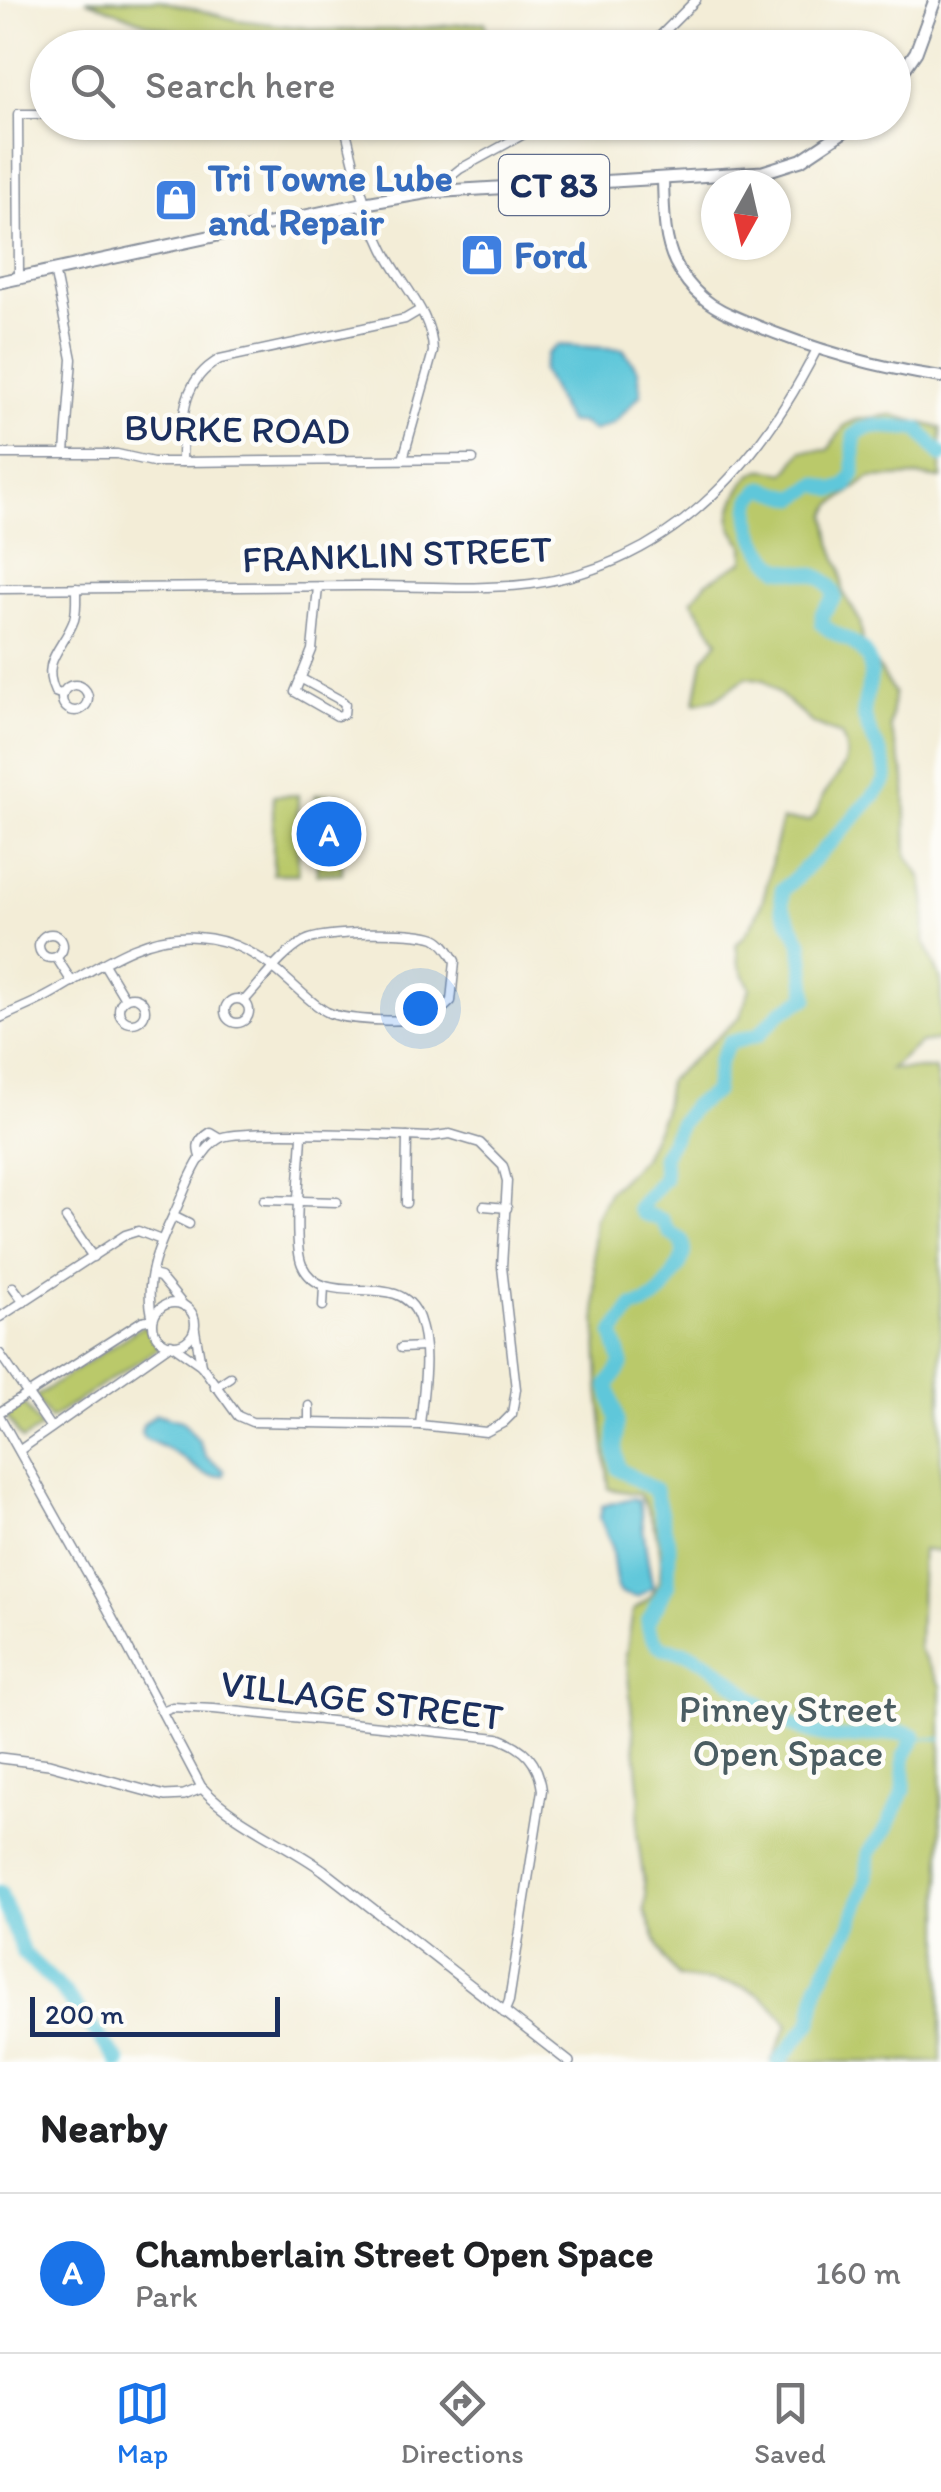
<!DOCTYPE html>
<style>
:root{--surface:#fff;--page:#f6f6f6;--text:#202124;--muted:#757577;--line:#e0e0e0;--accent:#1a73e8}
body{margin:0;font-family:Itim,sans-serif;background:var(--page);color:var(--text)}
.compass{position:absolute;left:701px;top:170px;width:90px;height:90px;border-radius:50%;background:var(--surface);box-shadow:0 2px 8px #0004;rotate:188deg}
.scale{position:absolute;left:30px;bottom:25px;width:250px;box-sizing:border-box;padding-left:10px;border:5px solid #1b2f5e;border-top:0;font-size:28px;line-height:35px;white-space:nowrap;color:#1b2f5e;-webkit-text-stroke:8px #fdfcf7;paint-order:stroke}
.you{position:absolute;left:420px;top:1008px;width:35px;height:35px;margin:-25px;border:8px solid #fff;border-radius:50%;background:#1a73e8;box-shadow:0 0 0 15px #1a73e833}
.badge{display:grid;place-items:center;width:65px;height:65px;border-radius:50%;background:var(--accent);color:#fff;font-size:32px;font-weight:700}
.pin{position:absolute;translate:-50% -50%;border:5px solid #fff;box-shadow:0 2px 10px #0006}
.list{margin:0;padding:0;list-style:none}
h2{display:flex;justify-content:space-between;align-items:center;height:130px;margin:0;padding:0 40px;font-size:42px}
h2 small{font-size:32px;font-weight:400;color:var(--muted)}
.list li{display:grid;grid-template-columns:65px 1fr auto;gap:30px;align-items:center;box-sizing:border-box;height:160px;padding:0 40px;border-top:2px solid var(--line)}
.list b{display:block;font-size:38px;white-space:nowrap}
.list p{margin:0;font-size:32px;white-space:nowrap;color:var(--muted)}
.list em{font-size:32px;font-style:normal;color:var(--muted)}
.icon{flex:none;width:55px;height:55px;fill:none;stroke:currentColor;stroke-width:2;stroke-linecap:round;stroke-linejoin:round}
.map{position:relative;flex:none;width:941px;height:2062px;overflow:hidden}
.search{position:absolute;background:var(--surface);box-shadow:0 2px 8px #0004;left:30px;right:30px;top:30px;height:110px;display:flex;align-items:center;gap:25px;box-sizing:border-box;padding:0 35px;border-radius:55px;color:var(--muted);font-size:38px}
.sheet{height:290px;background:var(--surface)}
nav{display:flex;justify-content:space-around;align-items:center;box-sizing:border-box;height:140px;border-top:2px solid var(--line);background:var(--surface);font-size:28px;color:var(--muted)}
nav a{display:grid;justify-items:center;gap:5px}
nav .on{color:var(--accent)}
.map>svg:first-child{display:block}
</style>
<div class="map">
<svg width="941" height="2062" viewBox="0 0 941 2062">
<rect width="100%" height="100%" fill="#fdfcf7"/>
<filter id="ink" filterUnits="userSpaceOnUse"><feTurbulence type="fractalNoise" baseFrequency=".01" numOctaves="2"/><feDisplacementMap in="SourceGraphic" scale="20" xChannelSelector="R" yChannelSelector="G"/><feConvolveMatrix kernelMatrix="1 2 1 2 8 2 1 2 1" color-interpolation-filters="sRGB"/></filter>
<filter id="wash" filterUnits="userSpaceOnUse"><feTurbulence type="fractalNoise" baseFrequency=".0048" numOctaves="4" result="noise"/><feDisplacementMap in="SourceGraphic" scale="40" xChannelSelector="R" yChannelSelector="G"/><feGaussianBlur stdDeviation="2.25" result="paint"/><feColorMatrix in="noise" values="0 0 0 0 0 0 0 0 0 0 0 0 0 0 0 0 0 1.4 0 .05"/><feComposite in="paint" operator="in"/></filter>
<g filter="url(#wash)">
<rect width="100%" height="100%" fill="#f3edd7"/>
<g fill="#bac96b" stroke="#6a7c64" stroke-width="2.5">
<path d="M86 0H158L237 20 324 30H399L485 22 488 46 244 47 154 26Z"/>
<path d="M891 415 941 428V479L918 476 870 478 832 505 827 515 831 543 841 569 843 592 860 621 863 642 894 693 890 727 905 777 907 855 922 878 926 904 924 940 941 980V1040L920 1043 890 1069H935L941 1101V1552L922 1550 919 1649 941 1686V2062H771L788 2025C755 1977 731 1986 678 1977L664 1959 644 1910 646 1897 637 1833 640 1796 626 1655 633 1611C638 1605 647 1602 651 1596 672 1567 655 1520 639 1494L609 1489 599 1387 593 1239 595 1218 609 1191 643 1158 663 1113 668 1081 740 1017 750 988 739 965 736 945C771 911 767 863 782 820L809 821C820 813 818 804 825 793 839 772 855 763 841 735L812 723 764 680 747 677 715 699 695 703 703 659 718 641 692 600 707 582 744 561V545C739 538 733 534 731 525 728 509 743 474 761 470 768 469 779 472 786 473L802 451 828 450 845 425 856 420Z"/>
<path d="M341 794 342 873 317 874 316 795Z"/>
<path d="M298 795V874H273V796Z"/>
<path d="M144 1325 159 1348 50 1419 35 1397Z"/>
<path d="M24 1403 41 1428 22 1440 6 1415Z"/>
</g>
<g fill="#5ec7da" stroke="#3c7b9c" stroke-width="2.5">
<path d="M558 345 623 349 638 370 641 394 614 423 593 431 582 423 568 422 542 371 547 354Z"/>
<path d="M156 1414 182 1421 199 1441 206 1457 224 1470V1475C205 1480 196 1467 181 1457 169 1449 156 1444 144 1438L141 1433 143 1425Z"/>
<path d="M632 1498 639 1501C644 1530 646 1559 653 1587L637 1597 620 1593 617 1588 611 1544 600 1518 602 1506Z"/>
</g>
<g fill="none" stroke-linecap="round" stroke-linejoin="round">
<path stroke="#5ec7da" stroke-width="2.5" d="M915 1738 941 1739"/>
<g stroke="#5ec7da" stroke-width="15">
<path d="M0 1893 23 1953 62 1990 119 2062"/>
<path d="M779 2062 811 2022 818 1984 851 1925 867 1879 869 1853 887 1828 904 1790V1756L915 1736C900 1726 854 1741 832 1737 764 1727 745 1681 693 1655 681 1649 667 1653 657 1643 651 1636 648 1630 648 1622L668 1584 669 1546 655 1490 618 1469 615 1448 617 1420 608 1385 622 1364 613 1334 632 1307C656 1303 663 1292 675 1272 682 1260 686 1255 682 1241L669 1232 662 1220 642 1213 638 1208 664 1178 663 1156 681 1122 693 1106 715 1092 719 1062 729 1043 758 1035 782 1011 807 998 801 942 782 907V890C794 881 885 788 886 779 889 757 866 736 864 713 863 692 879 676 865 654 854 638 834 637 822 624V614L835 597C827 569 802 574 780 569 759 553 745 524 752 498L763 488 796 498 817 484 834 490 846 486 854 474V436L861 430 874 426 918 429 941 455"/>
</g>
</g>
</g>
<g filter="url(#ink)">
<g fill="none" stroke-linecap="round" stroke-linejoin="round">
<g stroke="#878e9a" stroke-width="11">
<g id="minor">
<path d="M648 48 696 0"/>
<path d="M151 122H182"/>
<path d="M344 122C354 165 364 209 383 248 399 282 433 313 433 352L403 459"/>
<path d="M445 190 450 177 460 169 546 122"/>
<path d="M54 269 72 359 65 453"/>
<path d="M19 277 18 114H48"/>
<path d="M0 454H117L153 462H182L473 459"/>
<path d="M182 462C183 420 179 382 220 359L405 319 420 310"/>
<path d="M0 589C119 587 238 588 357 586 414 585 474 591 531 584 669 565 757 468 817 349"/>
<path d="M300 678 342 701 345 704 344 714 337 716 295 692 312 650 318 587"/>
<circle cx="75" cy="698" r="13"/>
<path d="M63 695 55 692C40 660 64 648 74 620 77 610 76 598 76 588"/>
<circle cx="51" cy="946" r="12"/>
<path d="M56 957 72 982"/>
<path d="M104 964 125 999"/>
<circle cx="132" cy="1010" r="13"/>
<circle cx="237" cy="1011" r="12"/>
<path d="M0 1018C16 1010 33 1004 49 995 94 970 142 932 197 937 235 939 264 958 291 983 302 993 314 1005 327 1012 345 1021 415 1024 434 1015 440 1012 446 1006 451 1001L455 961C450 952 444 942 435 938 415 930 323 931 305 941 281 954 263 981 244 1001"/>
<path d="M302 1135C301 1164 292 1242 302 1265 324 1314 400 1265 419 1318 431 1351 423 1391 420 1425"/>
<path d="M201 1159C195 1145 199 1139 210 1132L220 1138"/>
<path d="M264 1200 337 1202"/>
<path d="M406 1203 407 1136"/>
<path d="M484 1206 507 1208"/>
<path d="M173 1216 189 1224"/>
<path d="M66 1218 93 1257"/>
<path d="M152 1275 160 1277 184 1306"/>
<path d="M13 1287 24 1302"/>
<circle cx="174" cy="1324" r="21"/>
<path d="M323 1306 324 1286"/>
<path d="M0 1317 125 1235 138 1231 161 1240"/>
<path d="M195 1330 201 1365"/>
<path d="M401 1348 424 1347"/>
<path d="M0 1354 51 1428"/>
<path d="M215 1387 230 1377"/>
<path d="M0 1412 142 1321 153 1319C143 1283 157 1249 173 1216 185 1192 196 1152 220 1138 237 1128 398 1136 428 1137L450 1134 480 1143 503 1166 507 1181 502 1267 516 1389 512 1414 503 1423 486 1432 420 1425 252 1422 238 1416 201 1365 171 1344 20 1450"/>
<path d="M0 1417 107 1608 202 1788"/>
<path d="M309 1423V1406"/>
<path d="M162 1711 172 1707 214 1709 498 1738C525 1748 538 1761 542 1790L509 2001 504 2013"/>
</g>
</g>
<g stroke="#878e9a" stroke-width="12">
<path id="tertiary" d="M0 1758 49 1764 165 1796 184 1795 202 1788C235 1823 284 1842 323 1870L569 2062"/>
</g>
<g stroke="#878e9a" stroke-width="14">
<path id="secondary" d="M663 180C664 207 663 238 675 262 682 276 692 289 703 298 717 310 734 316 750 323 814 350 873 367 941 377"/>
</g>
<g stroke="#878e9a" stroke-width="15">
<g id="primary">
<path d="M894 84 916 52 935 0"/>
<path d="M0 282 366 203 430 192 763 172 801 160 858 122"/>
</g>
</g>
<use href="#minor" stroke="#fff" stroke-width="8"/>
<use href="#tertiary" stroke="#fff" stroke-width="9"/>
<use href="#secondary" stroke="#fff" stroke-width="10"/>
<use href="#primary" stroke="#fff" stroke-width="11"/>
</g>
</g>
<defs>
<g id="shop-square" transform="scale(2.25)"><rect x="-9" y="-9" width="18" height="18" rx="4" fill="#3f7fe0" stroke="#fdfcf7"/><path d="M-5-2.5h2.3a2.7 3.5 0 0 1 5.4 0H5L5.5 6h-11ZM-1.5-2.5h3a1.5 2.3 0 0 0-3 0Z" fill="#fff"/></g>
</defs>
<g fill-rule="evenodd">
<use href="#shop-square" x="176" y="200"/>
<use href="#shop-square" x="482" y="255"/>
</g>
<g text-anchor="middle" dominant-baseline="central" stroke-width="9" stroke-linejoin="round" paint-order="stroke">
<rect fill="#fdfcf7" stroke="#5f6c8c" stroke-width="2.5" x="499" y="155" width="110" height="60" rx="8"/>
<g font-size="35" font-weight="bold" fill="#1b2f5e">
<text x="554" y="185">CT 83</text>
</g>
<g font-size="38" font-weight="bold" fill="#366cbe" stroke="#fdfcf7" text-anchor="start">
<text x="208" y="178">Tri Towne Lube<tspan x="208" dy="44">and Repair</tspan></text>
<text x="514" y="255">Ford</text>
</g>
<g font-size="38" fill="#1b2f5e" stroke="#fdfcf7">
<text transform="translate(237 429) rotate(1)">BURKE ROAD</text>
<text transform="translate(397 554) rotate(-2)">FRANKLIN STREET</text>
<text transform="translate(362 1700) rotate(7)">VILLAGE STREET</text>
</g>
<g font-size="38" fill="#4b5d62" stroke="#fdfcf7">
<text x="788" y="1709">Pinney Street<tspan x="788" dy="44">Open Space</tspan></text>
</g>
</g>
</svg>
<svg class="compass" viewBox="-18 -18 36 36"><path d="M0-13l5 13h-10z" fill="#e53935"/><path d="M0 13l5-13h-10z" fill="#757577"/></svg>
<div class="scale">200 m</div>
<div class="you"></div>
<div class="pin badge" style="left:329px;top:834px">A</div>
<div class="search"><svg class="icon" aria-label="search" viewBox="0 0 24 24"><circle cx="10" cy="10" r="6"/><path d="M15 15l6 6"/></svg>Search here</div>
</div>
<section class="sheet">
<h2>Nearby<small></small></h2>
<ul class="list">
<li><span class="badge">A</span><div><b>Chamberlain Street Open Space</b><p>Park</p></div><em>160 m</em></li>
</ul>
</section>
<nav>
<a class="on"><svg class="icon" aria-label="map" viewBox="0 0 24 24"><path d="M3 6l6-2 6 2 6-2v14l-6 2-6-2-6 2zM9 4v14M15 6v14"/></svg>Map</a>
<a><svg class="icon" aria-label="directions" viewBox="0 0 24 24"><path d="M12 3l9 9-9 9-9-9zM9 14v-3h6M13 9l2 2-2 2"/></svg>Directions</a>
<a><svg class="icon" aria-label="saved" viewBox="0 0 24 24"><path d="M7 4h10v16l-5-4-5 4z"/></svg>Saved</a>
</nav>
